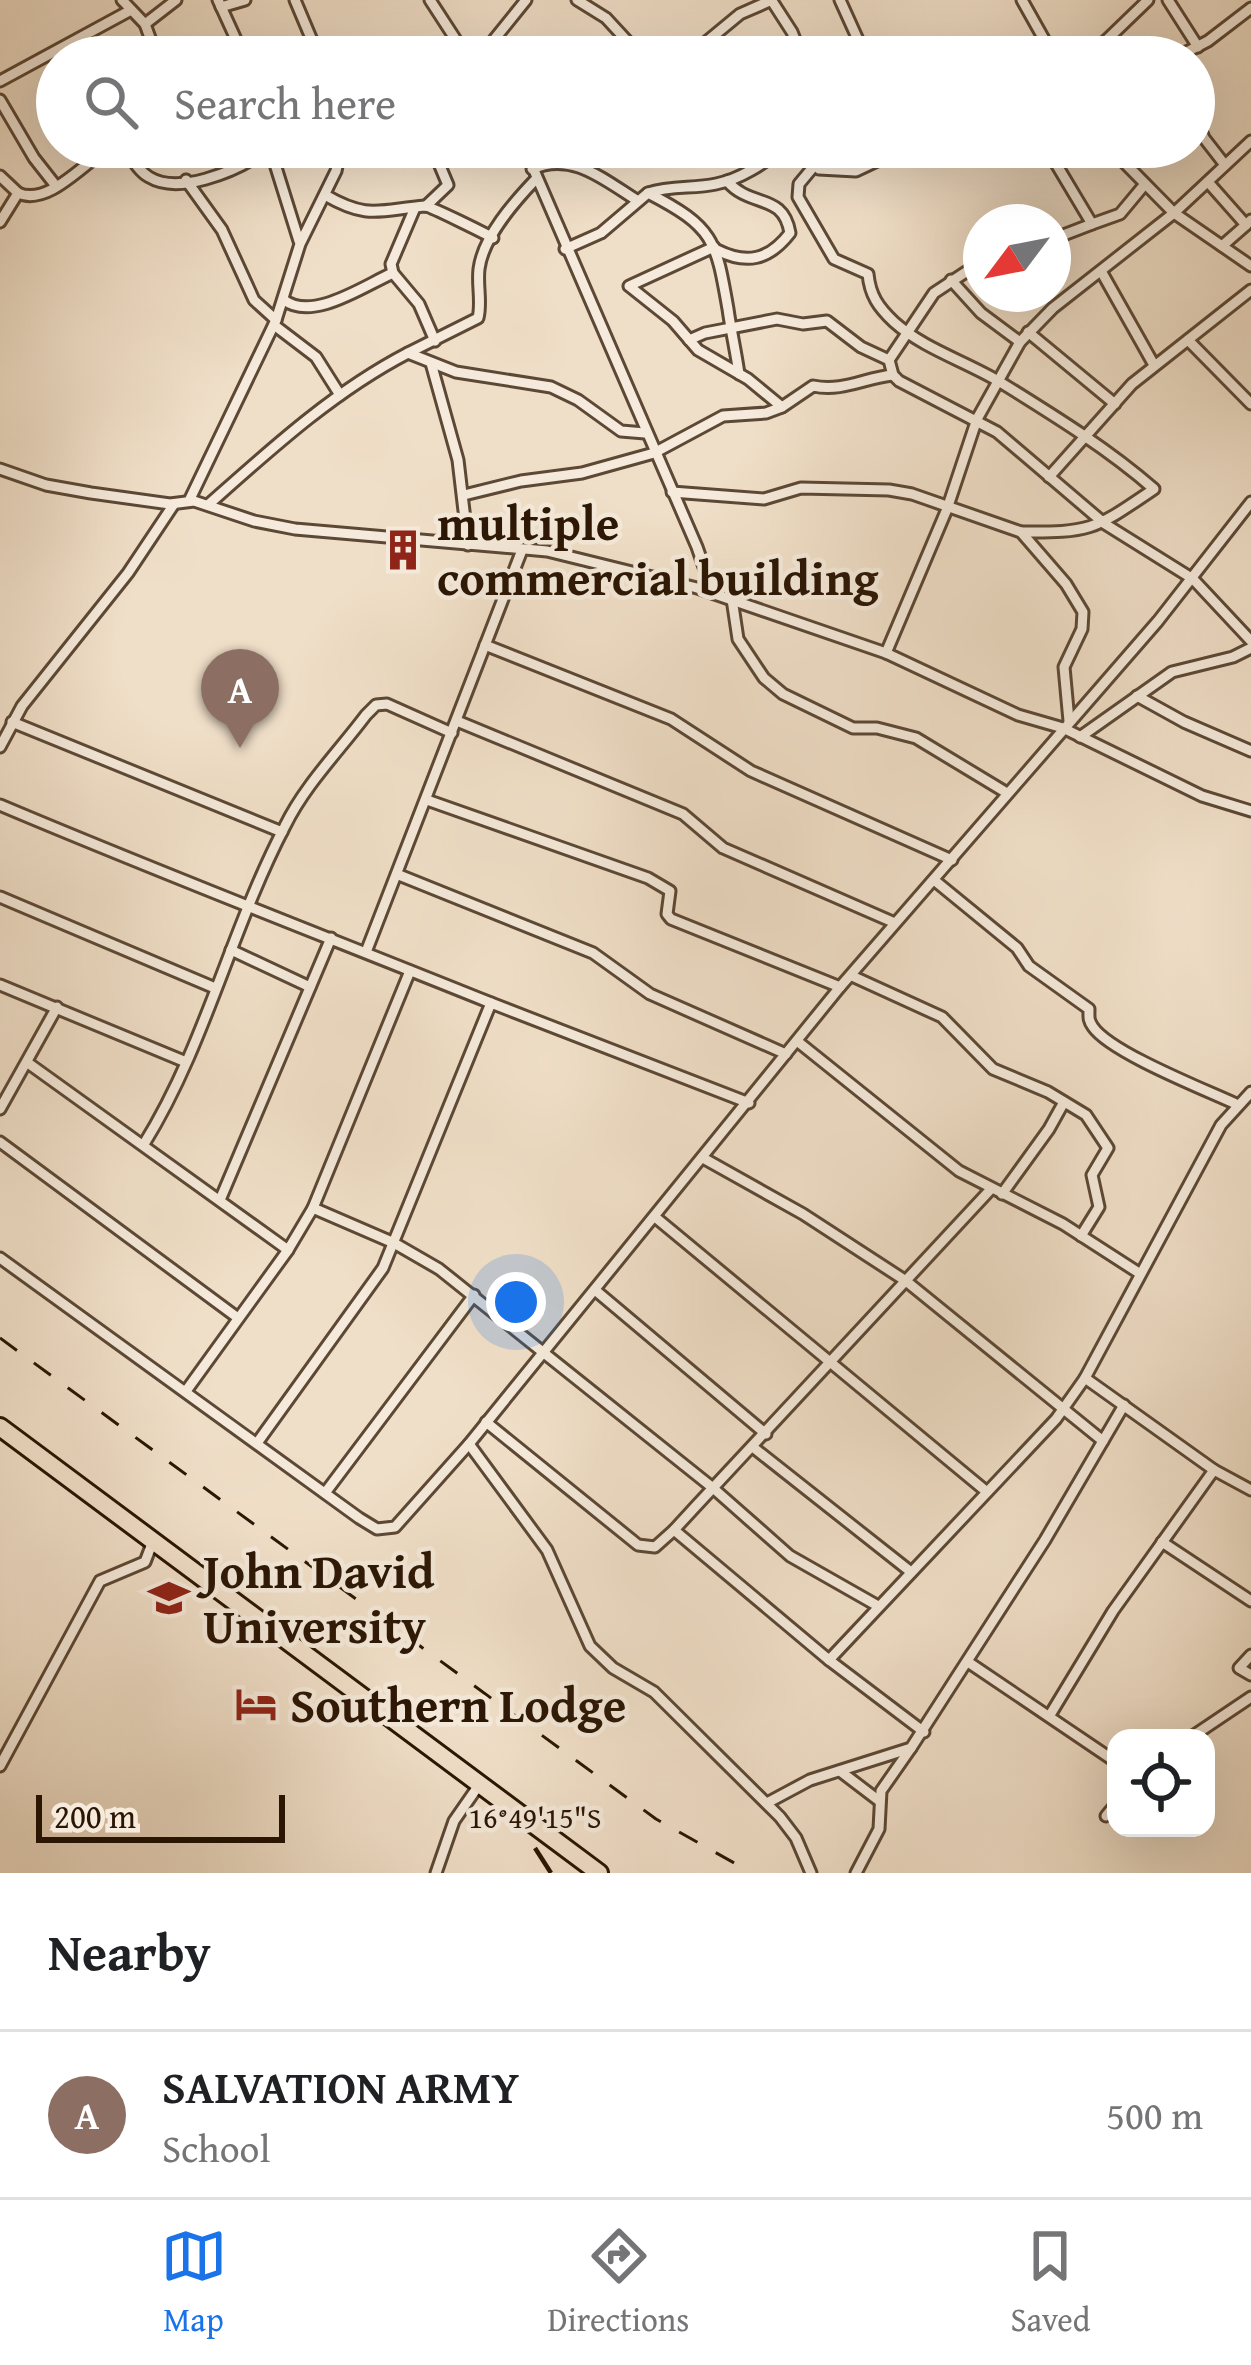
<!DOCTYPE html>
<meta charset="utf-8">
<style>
:root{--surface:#fff;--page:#f6f6f6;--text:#202124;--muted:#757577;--line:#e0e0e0;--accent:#1a73e8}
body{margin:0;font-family:"Gentium Book Plus",serif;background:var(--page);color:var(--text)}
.controls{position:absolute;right:36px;bottom:36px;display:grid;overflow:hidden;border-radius:24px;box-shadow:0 12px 48px #0002}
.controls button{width:108px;height:108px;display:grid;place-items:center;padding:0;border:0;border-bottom:3px solid var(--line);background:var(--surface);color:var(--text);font:60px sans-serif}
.compass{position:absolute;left:963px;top:204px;width:108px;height:108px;border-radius:50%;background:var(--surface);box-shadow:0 12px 48px #0002;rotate:238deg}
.scale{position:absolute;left:36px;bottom:30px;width:249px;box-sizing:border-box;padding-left:12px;border:6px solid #2b1604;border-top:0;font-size:33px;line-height:42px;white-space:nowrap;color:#2b1604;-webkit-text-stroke:9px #f5eadb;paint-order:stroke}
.you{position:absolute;left:516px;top:1302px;width:42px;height:42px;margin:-30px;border:9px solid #fff;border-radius:50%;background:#1a73e8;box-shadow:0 0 0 18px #1a73e833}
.badge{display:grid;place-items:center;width:78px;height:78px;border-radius:50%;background:var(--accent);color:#fff;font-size:39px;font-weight:700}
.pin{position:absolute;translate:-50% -99px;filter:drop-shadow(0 3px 6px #0008)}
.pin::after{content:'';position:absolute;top:63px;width:42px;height:36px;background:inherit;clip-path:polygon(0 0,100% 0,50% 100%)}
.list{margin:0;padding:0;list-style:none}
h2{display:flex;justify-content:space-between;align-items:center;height:156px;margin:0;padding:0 48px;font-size:51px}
h2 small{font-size:39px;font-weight:400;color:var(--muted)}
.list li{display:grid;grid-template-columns:78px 1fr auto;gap:36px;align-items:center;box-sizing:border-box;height:168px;padding:0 48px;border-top:3px solid var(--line)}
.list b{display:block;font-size:45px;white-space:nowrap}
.list p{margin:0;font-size:39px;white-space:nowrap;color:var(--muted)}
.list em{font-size:39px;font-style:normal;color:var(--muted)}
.icon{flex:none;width:66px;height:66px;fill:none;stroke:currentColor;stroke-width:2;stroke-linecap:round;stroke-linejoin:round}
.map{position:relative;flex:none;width:1251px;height:1873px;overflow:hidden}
.search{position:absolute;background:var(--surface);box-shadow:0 12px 48px #0002;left:36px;right:36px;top:36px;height:132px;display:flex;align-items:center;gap:30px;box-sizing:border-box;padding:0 42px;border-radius:66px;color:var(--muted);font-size:45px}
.sheet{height:324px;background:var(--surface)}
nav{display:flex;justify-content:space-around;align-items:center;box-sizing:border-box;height:168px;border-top:3px solid var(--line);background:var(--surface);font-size:33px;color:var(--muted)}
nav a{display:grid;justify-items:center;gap:6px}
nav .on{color:var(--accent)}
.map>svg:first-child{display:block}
</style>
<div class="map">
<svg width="1251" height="1873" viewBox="0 0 1251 1873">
<rect width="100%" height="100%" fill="#f0dfc8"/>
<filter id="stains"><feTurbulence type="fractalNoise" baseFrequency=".00167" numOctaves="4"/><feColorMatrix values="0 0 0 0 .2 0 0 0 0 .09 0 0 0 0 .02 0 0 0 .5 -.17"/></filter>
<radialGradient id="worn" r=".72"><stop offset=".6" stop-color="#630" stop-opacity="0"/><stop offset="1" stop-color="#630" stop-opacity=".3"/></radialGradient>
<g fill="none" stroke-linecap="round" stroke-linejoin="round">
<g stroke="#5c4835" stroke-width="15">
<g id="street">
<path d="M122 0 145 24 157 57"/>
<path d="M218 0 244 57"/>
<path d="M295 0 319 57"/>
<path d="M430 0 467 57"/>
<path d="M577 0 606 18 642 57"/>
<path d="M840 0 864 53 849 57"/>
<path d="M1022 0 1054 57"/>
<path d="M1168 0 1198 47"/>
<path d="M772 1 792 32 802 57"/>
<path d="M221 7 245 0"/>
<path d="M145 24 176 0"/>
<path d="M480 57 526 0"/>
<path d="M688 57 740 14 772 0"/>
<path d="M1089 57 1148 0"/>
<path d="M1177 57 1208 41 1251 8"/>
<path d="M0 81 131 10"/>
<path d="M0 100 34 158 56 186"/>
<path d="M1194 113 1204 138 1225 165"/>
<path d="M124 147C131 157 138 171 149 177 178 195 234 172 259 155"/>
<path d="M249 147 274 161 299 241"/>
<path d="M524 147 697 547 713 593"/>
<path d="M796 147 819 169 856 171 907 147"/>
<path d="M1046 147 1092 224 1053 239"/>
<path d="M1109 147 1174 213 1251 266"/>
<path d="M814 166 799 184 798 197 834 259 868 274C870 295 878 307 894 322 924 349 965 361 1000 382 1053 415 1107 448 1154 489 1096 528 1094 533 1021 532"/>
<path d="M532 169C572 151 604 180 638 201"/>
<path d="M0 176 18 193 0 222"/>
<path d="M186 180 222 230 254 300 276 320"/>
<path d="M1208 182 1246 225 1251 220"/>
<path d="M18 193C48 207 85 162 110 147"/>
<path d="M648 193C671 185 693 189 716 184 742 179 765 162 786 147"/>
<path d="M325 195C368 220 379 210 425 206 430 206 484 233 493 238"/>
<path d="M426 206 448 185 432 147"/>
<path d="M414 210 391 264 393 273 419 304 435 341"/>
<path d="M1092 224 1120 214 1145 184"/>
<path d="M1222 246 1246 225"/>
<path d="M714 247 629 286 673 321 698 350 748 379 782 407"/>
<path d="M565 249 601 233 648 193C714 227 716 240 728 309 731 331 736 352 739 374"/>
<path d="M717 250C747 265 769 260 790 233 783 192 751 209 727 181"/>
<path d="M1101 271 1154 365"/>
<path d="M951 280 981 313 1020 342"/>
<path d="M284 300C313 322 365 285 393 273"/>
<path d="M274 325 316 357 340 395"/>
<path d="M1028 332 1115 404"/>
<path d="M689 340 705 333 777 319 803 324 827 321 861 347 889 360 893 375 899 381 997 432 1105 524 1193 579 1251 641"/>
<path d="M1188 340 1251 404"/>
<path d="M408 353 478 318C482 302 477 286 479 269 483 237 514 202 536 179"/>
<path d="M889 360 934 293 981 262"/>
<path d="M431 363 458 460 468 545"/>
<path d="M0 469 46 485 91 493 170 504 194 501 254 521 295 529 547 551 697 588 886 653 1018 715 1063 728 1202 796 1251 811"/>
<path d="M1049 477 1132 384 1251 290"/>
<path d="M672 492 764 499 801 488 889 490 912 494 1021 532 1066 584 1083 612 1082 629 1064 667 1069 721"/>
<path d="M464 495 521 481 582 473 654 453 723 416 766 413 782 407 813 386C843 392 864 378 893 375"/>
<path d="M189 501 276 320 300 244 336 171 341 147"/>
<path d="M208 505C271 449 333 392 408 353L456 372 551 387 578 400 621 431 645 433"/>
<path d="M732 599 738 639 764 678 783 694 853 728H877L916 738 1007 793"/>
<path d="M485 645 671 719 751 771 952 860"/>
<path d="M886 653 947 509 977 419 1020 342 1053 308 1174 213 1251 141"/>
<path d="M1137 696 1184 722 1251 751"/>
<path d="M457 721 683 814 723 848 895 923"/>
<path d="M12 722 282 832"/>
<path d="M1080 737 1172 672 1233 657 1251 648"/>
<path d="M0 747 22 706 128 573 174 504"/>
<path d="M427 800 648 878 670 891 667 914 671 919 840 987"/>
<path d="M0 805C163 874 327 937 491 1003L383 1268 257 1443"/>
<path d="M399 875 593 953 650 994 786 1054"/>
<path d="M934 880 1017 948 1029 966 1089 1009C1089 1017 1088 1020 1093 1027 1111 1053 1206 1090 1238 1105"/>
<path d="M0 897 215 988"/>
<path d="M231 950 310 987"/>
<path d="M366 952 522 550"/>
<path d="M852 976 942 1017 993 1069 1048 1092 1086 1115 1108 1148 1092 1175 1099 1207 1081 1236"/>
<path d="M0 985 186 1062"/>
<path d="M491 1003 749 1103"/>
<path d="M797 1041 959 1171 1063 1224 1139 1273"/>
<path d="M28 1063 288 1250"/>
<path d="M0 1109 57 1007"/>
<path d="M0 1142 238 1318"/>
<path d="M144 1144C205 1046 231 929 285 826 305 785 339 751 366 715L376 705 387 704 452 733"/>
<path d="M703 1158 803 1214 906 1281 1103 1441"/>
<path d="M1002 1194 1049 1129 1064 1102"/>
<path d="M220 1200 331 938"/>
<path d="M313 1208 394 1243 439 1269 713 1488 790 1556 878 1606"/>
<path d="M655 1217 987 1492"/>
<path d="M0 1258 359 1518 377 1529 395 1527 469 1444 840 987 1158 621 1251 502"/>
<path d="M595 1290 766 1434"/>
<path d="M1085 1378 1221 1125 1251 1092"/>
<path d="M186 1391 288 1250 313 1208 410 971"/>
<path d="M486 1422 638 1545 655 1547 674 1530 829 1660 1056 1419 1085 1378 1214 1470"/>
<path d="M469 1444 547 1550 590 1646 613 1668 654 1692 780 1817 796 1838 811 1873"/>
<path d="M754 1448 911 1572"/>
<path d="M325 1493 474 1295"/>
<path d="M674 1530C779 1416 885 1303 991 1189"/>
<path d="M1162 1542 1251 1601"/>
<path d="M1251 1655 1239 1668 1251 1675"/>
<path d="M829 1660 924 1732"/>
<path d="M968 1662 1116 1762"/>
<path d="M1050 1715 1113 1611 1214 1470 1251 1490"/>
<path d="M1190 1738 1251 1697"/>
<path d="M0 1766 100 1581 145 1562 153 1541"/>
<path d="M840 1771 878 1800"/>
<path d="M767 1803 810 1780 911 1748 1045 1540 1124 1405"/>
<path d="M1106 1816 1116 1804"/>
<path d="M436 1873 454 1821 479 1785"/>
<path d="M856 1873 879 1829 881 1791 911 1748"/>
</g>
</g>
<g stroke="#2b1604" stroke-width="22">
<path id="highway" d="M0 1427 599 1873"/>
</g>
<use href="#street" stroke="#f5eadb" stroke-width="9"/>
<use href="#highway" stroke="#f0dfc8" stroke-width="16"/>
<path stroke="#2b1604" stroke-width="3" stroke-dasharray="21 21" stroke-linecap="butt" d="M0 1338 656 1819 752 1873"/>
</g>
<path fill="none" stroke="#2b1604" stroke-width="4.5" d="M535 1848 551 1873"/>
<defs>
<g id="building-bare" transform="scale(3.24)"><path d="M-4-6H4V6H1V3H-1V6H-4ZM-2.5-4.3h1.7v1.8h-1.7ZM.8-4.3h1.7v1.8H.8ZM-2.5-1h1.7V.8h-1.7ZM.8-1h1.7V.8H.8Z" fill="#8f2418" stroke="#f5eadb" stroke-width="2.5" paint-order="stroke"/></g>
<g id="university-bare" transform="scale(3.24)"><path d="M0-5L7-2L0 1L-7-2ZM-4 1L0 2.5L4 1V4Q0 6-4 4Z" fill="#8f2418" stroke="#f5eadb" stroke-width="2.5" paint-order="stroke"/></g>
<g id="hotel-bare" transform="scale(3.24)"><path d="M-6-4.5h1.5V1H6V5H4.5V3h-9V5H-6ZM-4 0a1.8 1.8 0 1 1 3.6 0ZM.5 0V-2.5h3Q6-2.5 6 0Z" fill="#8f2418" stroke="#f5eadb" stroke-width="2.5" paint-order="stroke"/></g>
</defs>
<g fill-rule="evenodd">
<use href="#building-bare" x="403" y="550"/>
<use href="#university-bare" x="169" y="1598"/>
<use href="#hotel-bare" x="256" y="1704"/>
</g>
<g text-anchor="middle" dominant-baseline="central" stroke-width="9" stroke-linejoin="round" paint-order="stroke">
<g font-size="48" font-weight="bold" fill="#2b1604" stroke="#f5eadb" text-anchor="start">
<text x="437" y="522">multiple<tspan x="437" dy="55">commercial building</tspan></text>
<text x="203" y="1570">John David<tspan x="203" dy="55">University</tspan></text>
<text x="290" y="1704">Southern Lodge</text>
</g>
</g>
<g font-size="30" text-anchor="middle" fill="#2b1604" stroke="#f5eadb" stroke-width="9" stroke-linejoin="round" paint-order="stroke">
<text x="535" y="1828">16°49'15"S</text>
</g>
<rect width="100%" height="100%" filter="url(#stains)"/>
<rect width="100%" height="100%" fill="url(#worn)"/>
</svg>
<div class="controls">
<button><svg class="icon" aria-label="locate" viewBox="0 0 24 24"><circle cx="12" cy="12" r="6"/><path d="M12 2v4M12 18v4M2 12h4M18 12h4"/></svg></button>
</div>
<svg class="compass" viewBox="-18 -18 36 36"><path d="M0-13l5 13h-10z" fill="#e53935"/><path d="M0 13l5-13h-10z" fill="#757577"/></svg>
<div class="scale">200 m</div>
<div class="you"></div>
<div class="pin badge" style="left:240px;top:748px;background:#8d6e63">A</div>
<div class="search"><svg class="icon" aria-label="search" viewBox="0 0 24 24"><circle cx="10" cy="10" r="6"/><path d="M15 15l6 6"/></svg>Search here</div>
</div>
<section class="sheet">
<h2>Nearby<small></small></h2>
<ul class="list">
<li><span class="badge" style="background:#8d6e63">A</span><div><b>SALVATION ARMY</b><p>School</p></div><em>500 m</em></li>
</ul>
</section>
<nav>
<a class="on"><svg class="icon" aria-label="map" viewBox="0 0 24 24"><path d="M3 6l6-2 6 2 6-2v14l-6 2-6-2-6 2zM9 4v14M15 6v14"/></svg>Map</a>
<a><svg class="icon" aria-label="directions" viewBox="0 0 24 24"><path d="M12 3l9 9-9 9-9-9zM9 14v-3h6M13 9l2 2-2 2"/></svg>Directions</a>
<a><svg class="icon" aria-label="saved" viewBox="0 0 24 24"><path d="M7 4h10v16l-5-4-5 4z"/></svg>Saved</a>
</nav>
